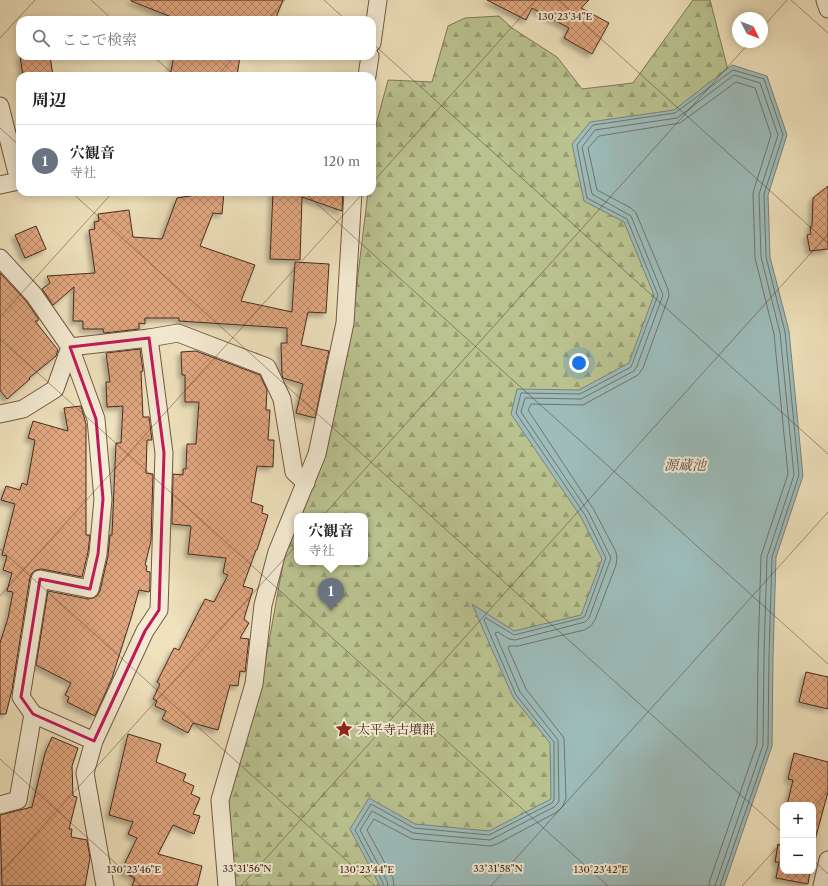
<!DOCTYPE html>
<html lang="ja">
<meta charset="utf-8">
<style>
:root{--surface:#fff;--page:#f2f2f2;--text:#222;--muted:#767676;--line:#e0e0e0;--accent:#8f2418}
body{margin:0;font-family:"Libre Caslon Text","Noto Serif JP",serif;background:var(--page);color:var(--text)}
.controls{position:absolute;right:12px;bottom:12px;display:grid;overflow:hidden;border-radius:8px;box-shadow:0 2px 10px #0003}
.controls button{width:36px;height:36px;display:grid;place-items:center;padding:0;border:0;border-bottom:1px solid var(--line);background:var(--surface);color:var(--text);font:20px sans-serif}
.compass{position:absolute;left:732px;top:12px;width:36px;height:36px;border-radius:50%;background:var(--surface);box-shadow:0 2px 10px #0003;rotate:132deg}
.you{position:absolute;left:579px;top:363px;width:14px;height:14px;margin:-10px;border:3px solid #fff;border-radius:50%;background:#1a73e8;box-shadow:0 0 0 6px #1a73e833}
.badge{display:grid;place-items:center;width:26px;height:26px;border-radius:50%;background:var(--accent);color:#fff;font-size:13px;font-weight:700}
.pin{position:absolute;translate:-50% -33px;filter:drop-shadow(0 1px 2px #0008)}
.pin::after{content:'';position:absolute;top:21px;width:14px;height:12px;background:inherit;clip-path:polygon(0 0,100% 0,50% 100%)}
.popup{position:absolute;left:294px;top:513px;width:74px;height:52px;box-sizing:border-box;display:grid;place-content:center;border-radius:8px;background:var(--surface);filter:drop-shadow(0 1px 3px #0005);font-size:13px;white-space:nowrap;color:var(--muted)}
.popup b{font-size:15px;color:var(--text)}
.popup::after{content:'';position:absolute;left:50%;top:100%;margin-left:-8px;border:8px solid transparent;border-top-color:var(--surface)}
.list{margin:0;padding:0;list-style:none}
h2{display:flex;justify-content:space-between;align-items:center;height:52px;margin:0;padding:0 16px;font-size:17px}
h2 small{font-size:13px;font-weight:400;color:var(--muted)}
.list li{display:grid;grid-template-columns:26px 1fr auto;gap:12px;align-items:center;box-sizing:border-box;height:72px;padding:0 16px;border-top:1px solid var(--line)}
.list b{display:block;font-size:15px;white-space:nowrap}
.list p{margin:0;font-size:13px;white-space:nowrap;color:var(--muted)}
.list em{font-size:13px;font-style:normal;color:var(--muted)}
.icon{flex:none;width:22px;height:22px;fill:none;stroke:currentColor;stroke-width:2;stroke-linecap:round;stroke-linejoin:round}
.map{position:relative;flex:none;width:828px;height:886px;overflow:hidden}
.search{position:absolute;background:var(--surface);box-shadow:0 2px 10px #0003;left:16px;top:16px;width:360px;height:44px;display:flex;align-items:center;gap:10px;box-sizing:border-box;padding:0 14px;border-radius:12px;color:var(--muted);font-size:15px}
.panel{position:absolute;background:var(--surface);box-shadow:0 2px 10px #0003;left:16px;top:72px;width:360px;height:124px;border-radius:12px}
.map>svg:first-child{display:block}
</style>
<div class="map">
<svg width="828" height="886" viewBox="0 0 828 886">
<defs>
<pattern id="forest-firs" width="22" height="20" patternUnits="userSpaceOnUse"><rect width="22" height="20" fill="#bac390"/><path d="M5 1l3.5 6h-7zM16 11l3.5 6h-7z" fill="#999f75"/></pattern>
<pattern id="building-cross-hatch" width="8" height="8" patternUnits="userSpaceOnUse"><rect width="8" height="8" fill="#e1a780"/><path d="M0 0l8 8M0 8l8-8" fill="none" stroke="#b88868"/></pattern>
<filter id="shadow"><feDropShadow dx="-3.5" dy="3.5" stdDeviation="2" flood-color="#0004"/></filter>
</defs>
<rect width="100%" height="100%" fill="#efe2bd"/>
<filter id="stains"><feTurbulence type="fractalNoise" baseFrequency=".005" numOctaves="4"/><feColorMatrix values="0 0 0 0 .2 0 0 0 0 .09 0 0 0 0 .02 0 0 0 .5 -.17"/></filter>
<radialGradient id="worn" r=".72"><stop offset=".6" stop-color="#630" stop-opacity="0"/><stop offset="1" stop-color="#630" stop-opacity=".3"/></radialGradient>
<path fill="url(#forest-firs)" stroke="#807757" d="M693 0H710L730 78 641 231 666 306 618 552 569 744 562 813 400 886H234L227 802 261 686 284 558 297 526V562H365V516H301L326 454 352 324 368 192H372V162L376 125 388 80 432 82 448 26 465 18 499 16 512 28 557 57 582 89 633 83Z"/>
<path fill="#9dbcba" stroke="#7b827c" d="M732 65 767 76 787 135 768 195 770 257 789 331 803 476 776 557 773 656 772 746 724 886H380L350 829 369 798 415 824 489 831 551 799 550 743 513 697 472 604 514 631 581 615 602 559 581 517 511 414 517 389 579 390 629 363 654 295 624 222 584 201 572 144 590 122 674 110Z"/>
<g fill="none" stroke-linecap="round" stroke-linejoin="round">
<g stroke="#72746c" stroke-width="1">
<path d="M383 886V883L355 830 371 804 414 828 489 835 552 803 554 800V742L516 695 484 620 486 618 514 635 582 618 585 616 606 558 585 515 516 413 521 393 580 394 631 367 658 295 627 219 587 198 577 145 593 125 675 113 733 70 764 79 783 135 764 194 766 257 785 332 799 475 772 557 769 656 768 746 720 886"/>
<path d="M388 886 387 881 360 830 372 811 413 833 490 840 554 807 559 802 558 740 520 692 495 633 498 632 509 639 515 640 585 622 589 618 611 558 589 513 521 412 525 398 581 399 634 371 637 366 663 295 631 216 592 194 582 147 595 130 677 118 734 75 760 83 778 135 759 194 761 257 780 333 794 475 767 557 764 655 763 745 715 886"/>
<path d="M394 886 393 878 367 830 374 819 412 839 490 846 497 844 557 812 563 806 566 798 564 738 526 689 508 648 509 646H518L584 630 591 626 595 620 616 565 617 558 616 552 594 510 528 410 531 404 583 405 638 375 643 368 669 296 668 289 636 213 631 208 597 190 588 148 599 136 680 123 736 82 755 88 771 135 753 193 755 258 774 334 788 474 761 556 758 655 757 744 710 880 709 886"/>
</g>
</g>
<g fill="url(#building-cross-hatch)" stroke="#472b1e" filter="url(#shadow)">
<path d="M131 0H283L275 20H179L131 1Z"/>
<path d="M487 0H589L581 8 609 23 592 54 564 38 569 28 532 8 526 20Z"/>
<path d="M20 56H50L53 76H23Z"/>
<path d="M174 56H240L237 76H170Z"/>
<path d="M828 186V249L810 251 807 235 811 234 810 227 812 226 813 198Z"/>
<path d="M216 192H224L222 214 213 213 200 246 255 265 241 301 292 312 295 262 329 264 326 313 308 312 301 345 329 351 315 418 296 413 303 384 283 378 282 375 281 343H287V328L179 321V318H145V324L139 323V329L104 333 103 329H83V321H73L74 287 53 305 42 289 50 283 47 276 95 273 89 230 95 229 94 222 99 221 98 214 129 210 133 237 162 239 177 198Z"/>
<path d="M273 192H343L342 211 302 197 300 260 270 259Z"/>
<path d="M36 226 46 249 25 258 15 235Z"/>
<path d="M0 273 26 301 38 318V321H35L58 350 56 356 29 378 30 379 7 399 0 390Z"/>
<path d="M140 349 143 371 141 372 143 417H149L152 440H147L146 473 153 474 151 541 145 565 147 566 146 571 150 572V589L149 592 139 590 132 615 112 678 95 716 67 702 69 697 65 695 71 683 36 665 48 591 88 599 93 598 97 596 100 591 108 556 110 535H112L116 443H121L123 406 107 407 106 382H110L106 353Z"/>
<path d="M196 351 260 375 267 390 266 410H270L268 440H274L273 467 257 466 251 502 263 506 262 513 268 515 257 550H256L243 586 253 589 244 619 249 623 240 638 249 639 245 672 240 671 238 686 230 685 218 730 193 723 188 733 162 719 166 711 155 706 157 701 153 699 160 684 157 682 174 648 179 650 205 599 214 602 228 575 223 573 226 558 188 554 191 526 172 524 173 474 183 475V469H186L187 444H196L199 402H185V375H182L181 352Z"/>
<path d="M81 406 86 424V535H90L88 552 82 577 42 569 36 570 32 573 30 577 12 690 6 714H0V643L8 618 13 592 7 591 12 573 3 570 7 556 2 555 15 504 1 500 6 486 20 490 22 483 27 485 35 440 28 438 33 421 68 431 64 408Z"/>
<path d="M806 672 828 677V709L799 702Z"/>
<path d="M128 734 161 744 156 762 186 774 183 781 194 786 191 794 200 798 193 814 200 816 194 834 173 825 158 854 202 866 197 886H132L135 878 121 871 137 838 128 834 133 822 109 815Z"/>
<path d="M52 737 78 748 72 766 73 796 77 797 69 829H72L71 837 87 840 90 858 85 886H2L0 815 32 807 45 753Z"/>
<path d="M794 753 828 762V792L816 836 813 856V805H787L793 780 788 779Z"/>
<path d="M783 838V871H810L808 884 776 878 779 862H775L778 844 782 846Z"/>
</g>
<g fill="none" stroke-linecap="round" stroke-linejoin="round">
<g stroke="#715946" stroke-width="19">
<g id="minor">
<path d="M825 0 828 9"/>
<path d="M372 43 378 0"/>
<path d="M367 76 370 56"/>
<path d="M0 106 19 181 0 185"/>
<path d="M0 258 34 295 70 347 149 338 164 453 159 610 145 631 94 741 85 773 105 886"/>
<path d="M149 338 178 333 267 367 282 399 294 472 306 483"/>
<path d="M0 414 23 409 55 389 70 347"/>
<path d="M33 714 21 697 40 579 90 589 98 554 103 499 96 419 70 347"/>
<path d="M0 805 18 800 33 714 94 741"/>
<path d="M227 886 220 800 254 684 263 605 277 552 317 454 345 323 353 192"/>
<path d="M822 886 828 860"/>
</g>
</g>
<use href="#minor" stroke="#f5ecd4" stroke-width="17"/>
</g>
<path fill="none" stroke="#c2185b" stroke-width="3" stroke-linejoin="round" d="M149 338 164 453 159 610 145 631 94 741 33 714 21 697 40 579 90 589 98 554 103 499 96 419 70 347Z"/>
<path fill="none" stroke="#472b1e" stroke-width="1" stroke-opacity="0.45" d="M91 0 113 20M324 0 346 20M558 0 828 243M791 0 828 33M267 20 285 0M762 28 787 0M0 38 35 0M372 43 828 454M153 56 175 76M217 76 235 56M0 128 20 146M372 183 536 0M71 192 783 833M304 192 828 664M0 317 113 192M0 339 608 886M0 549 375 886M0 596 364 192M0 759 141 886M813 808 828 791M813 860 828 874M0 874 750 42M241 886 828 234M491 886 828 512M742 886 783 841"/>
<defs>
<g id="sight-bare" transform="scale(1.38)"><path d="M0-6L1.8-2.2L6-1.7L2.9 1.2L3.7 5.4L0 3.3L-3.7 5.4L-2.9 1.2L-6-1.7L-1.8-2.2Z" fill="#8f2418" stroke="#f5ecd4" stroke-width="2.5" paint-order="stroke"/></g>
</defs>
<g fill-rule="evenodd">
<use href="#sight-bare" x="344" y="729"/>
</g>
<g text-anchor="middle" dominant-baseline="central" stroke-width="4" stroke-linejoin="round" paint-order="stroke">
<g font-size="13" fill="#472b1e" stroke="#f5ecd4" text-anchor="start">
<text x="357" y="729">太平寺古墳群</text>
</g>
<g font-size="14" font-style="italic" fill="#5c4f45" stroke="#f5ecd4">
<text x="685" y="465">源蔵池</text>
</g>
</g>
<g font-size="10" text-anchor="middle" fill="#472b1e" stroke="#f5ecd4" stroke-width="4" stroke-linejoin="round" paint-order="stroke">
<text x="565" y="20">130°23'34"E</text>
<text x="247" y="872">33°31'56"N</text>
<text x="498" y="872">33°31'58"N</text>
<text x="134" y="873">130°23'46"E</text>
<text x="367" y="873">130°23'44"E</text>
<text x="601" y="873">130°23'42"E</text>
</g>
<rect width="100%" height="100%" filter="url(#stains)"/>
<rect width="100%" height="100%" fill="url(#worn)"/>
</svg>
<div class="controls">
<button>+</button>
<button>−</button>
</div>
<svg class="compass" viewBox="-18 -18 36 36"><path d="M0-13l5 13h-10z" fill="#e53935"/><path d="M0 13l5-13h-10z" fill="#767676"/></svg>
<div class="you"></div>
<div class="pin badge" style="left:331px;top:611px;background:#6b7280">1</div>
<div class="popup"><b>穴観音</b>寺社</div>
<div class="search"><svg class="icon" aria-label="search" viewBox="0 0 24 24"><circle cx="10" cy="10" r="6"/><path d="M15 15l6 6"/></svg>ここで検索</div>
<section class="panel">
<h2>周辺<small></small></h2>
<ul class="list">
<li><span class="badge" style="background:#6b7280">1</span><div><b>穴観音</b><p>寺社</p></div><em>120 m</em></li>
</ul>
</section>
</div>
